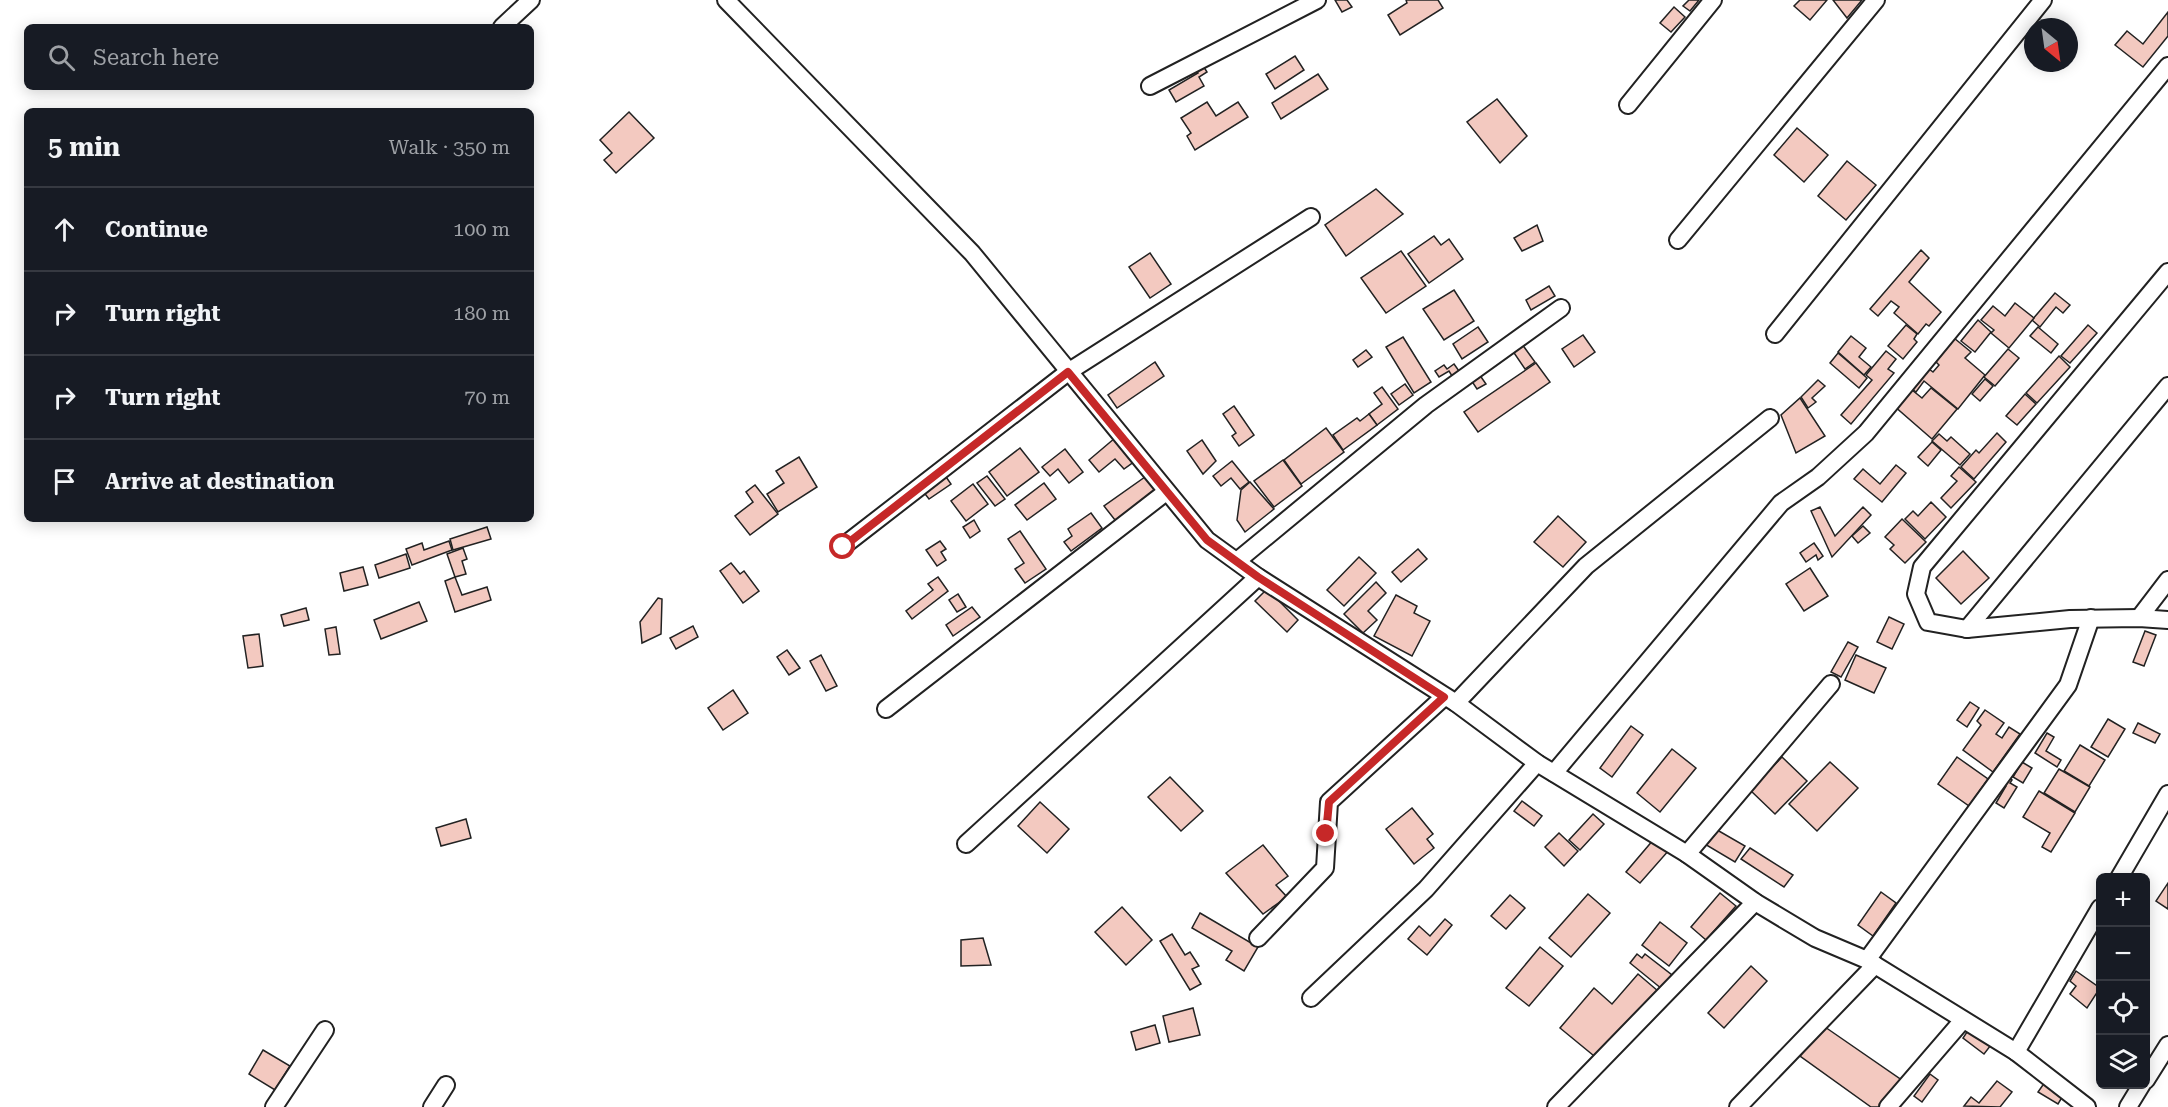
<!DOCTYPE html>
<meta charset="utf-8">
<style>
:root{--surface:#171b24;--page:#20242c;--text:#f1f3f6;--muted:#9ea1a6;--line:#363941}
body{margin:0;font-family:"Roboto Serif",serif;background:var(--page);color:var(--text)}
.controls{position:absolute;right:18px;bottom:18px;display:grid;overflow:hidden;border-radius:9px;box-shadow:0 3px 15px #0003}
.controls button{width:54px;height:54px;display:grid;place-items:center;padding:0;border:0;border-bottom:2px solid var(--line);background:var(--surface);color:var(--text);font:30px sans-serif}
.compass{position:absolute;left:2024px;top:18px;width:54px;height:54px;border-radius:50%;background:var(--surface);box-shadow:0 3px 15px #0003;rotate:151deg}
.stop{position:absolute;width:18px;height:18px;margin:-14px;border:4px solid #c62828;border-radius:50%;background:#fff}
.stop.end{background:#c62828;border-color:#fff;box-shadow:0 2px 6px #0008}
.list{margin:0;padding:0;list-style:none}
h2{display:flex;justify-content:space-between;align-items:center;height:78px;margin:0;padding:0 24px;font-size:26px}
h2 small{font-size:20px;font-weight:400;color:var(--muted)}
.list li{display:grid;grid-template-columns:39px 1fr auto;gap:18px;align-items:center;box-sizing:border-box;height:84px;padding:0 24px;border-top:2px solid var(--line)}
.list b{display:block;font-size:22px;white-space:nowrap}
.list em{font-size:20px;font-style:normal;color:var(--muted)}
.icon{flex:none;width:33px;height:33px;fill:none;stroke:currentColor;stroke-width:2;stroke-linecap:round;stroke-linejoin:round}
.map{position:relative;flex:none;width:2168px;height:1107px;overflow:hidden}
.search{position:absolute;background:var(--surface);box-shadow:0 3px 15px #0003;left:24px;top:24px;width:510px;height:66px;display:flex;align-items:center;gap:15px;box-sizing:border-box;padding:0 21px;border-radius:9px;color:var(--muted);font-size:22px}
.panel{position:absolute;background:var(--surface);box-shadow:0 3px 15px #0003;left:24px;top:108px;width:510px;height:414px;border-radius:9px}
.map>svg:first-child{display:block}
</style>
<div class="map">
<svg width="2168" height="1107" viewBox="0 0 2168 1107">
<rect width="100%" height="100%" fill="#fff"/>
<g fill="#f3c9c0" stroke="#222" stroke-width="1.5">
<path d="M1335 0H1347L1352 7 1342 12Z"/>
<path d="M1406 0H1438L1443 8 1400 35 1388 15 1407 3Z"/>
<path d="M1689 0H1699L1690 11 1683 6Z"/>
<path d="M1800 0H1827L1810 20 1794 6Z"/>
<path d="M1833 0H1862L1847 18Z"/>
<path d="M1674 7 1685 17 1671 32 1660 23Z"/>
<path d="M2168 12V36L2143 67 2115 45 2127 31 2143 44Z"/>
<path d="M1295 56 1304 70 1275 89 1266 74Z"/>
<path d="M1202 64 1207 72 1199 77 1204 86 1176 102 1169 90 1198 73 1195 68Z"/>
<path d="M1318 74 1328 89 1281 119 1272 103Z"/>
<path d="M1497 99 1527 136 1500 163 1467 122Z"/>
<path d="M1207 102 1216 116 1238 102 1248 117 1195 150 1187 136 1191 133 1181 118Z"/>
<path d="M629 112 654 138 616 173 604 160 612 153 600 140Z"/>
<path d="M1797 128 1828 155 1804 182 1774 155Z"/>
<path d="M1847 161 1876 185 1846 220 1818 196Z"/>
<path d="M1376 189 1403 214 1346 256 1325 225Z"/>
<path d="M1537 225 1543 241 1522 251 1514 238Z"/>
<path d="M1434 236 1441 245 1449 239 1463 259 1429 283 1408 254Z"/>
<path d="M1921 250 1929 258 1909 282 1941 312 1929 326 1926 324 1918 334 1894 313 1899 307 1891 301 1878 316 1870 309Z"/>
<path d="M1401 251 1426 286 1386 313 1361 278Z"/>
<path d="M1150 253 1171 284 1150 298 1129 267Z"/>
<path d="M1549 286 1555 296 1531 310 1526 300Z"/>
<path d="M1454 290 1474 321 1444 340 1423 309Z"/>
<path d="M2055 293 2070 305 2063 313 2056 307 2040 327 2032 320Z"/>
<path d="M2015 303 2034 318 2009 348 1991 333 1994 330 1981 320 1993 306 2005 316Z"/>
<path d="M1978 320 1991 332 1975 352 1961 341Z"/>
<path d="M1906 325 1917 334 1914 339 1917 342 1903 359 1888 346Z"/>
<path d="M2088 325 2097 333 2070 363 2061 356Z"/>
<path d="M1478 327 1488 342 1462 359 1453 344Z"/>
<path d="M2038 327 2058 344 2051 353 2030 336Z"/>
<path d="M1583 335 1595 352 1574 367 1562 349Z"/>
<path d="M1851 336 1866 348 1859 357 1871 367 1864 375 1838 352Z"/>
<path d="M1403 337 1431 382 1414 393 1386 347Z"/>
<path d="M1954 338 1971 352 1965 358 1985 375 1958 409 1924 381 1916 392 1907 385 1929 369 1933 372 1939 365 1935 361Z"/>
<path d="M1519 340 1535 362 1525 369 1510 347Z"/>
<path d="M2008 349 2019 358 1995 386 1984 377Z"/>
<path d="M1366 350 1372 357 1358 367 1353 360Z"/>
<path d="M1886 351 1896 359 1888 369 1894 373 1851 424 1841 415 1872 380 1866 375Z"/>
<path d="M1838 353 1867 378 1859 388 1830 363Z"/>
<path d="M2059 356 2070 367 2037 403 2026 393Z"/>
<path d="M1155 362 1164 376 1117 408 1108 395Z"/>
<path d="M1536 363 1550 382 1478 432 1464 412Z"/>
<path d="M1454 364 1459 371 1452 376 1449 371 1439 377 1435 371 1444 365 1447 369Z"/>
<path d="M1479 374 1486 384 1477 389 1471 380Z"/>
<path d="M1985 379 1993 386 1980 401 1972 394Z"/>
<path d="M1818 380 1825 386 1812 398 1816 402 1808 408 1801 397Z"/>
<path d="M1405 384 1413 395 1399 405 1391 394Z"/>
<path d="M1382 387 1398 409 1377 425 1369 414 1382 404 1374 393Z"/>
<path d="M1931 388 1957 409 1932 439 1893 405 1912 390 1922 398Z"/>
<path d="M2025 394 2036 404 2017 425 2006 416Z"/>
<path d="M1800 398 1825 436 1796 453 1781 415Z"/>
<path d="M1234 406 1254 435 1239 446 1232 436 1236 433 1223 414Z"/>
<path d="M1369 414 1377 425 1343 450 1333 435 1357 418 1360 421Z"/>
<path d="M1326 428 1344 452 1301 484 1284 460Z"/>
<path d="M1997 433 2006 442 1974 479 1961 467 1976 450 1979 453Z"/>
<path d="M1939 434 1947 441 1951 437 1970 454 1960 465 1932 441Z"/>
<path d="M1115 438 1135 461 1124 469 1115 459 1099 472 1089 460Z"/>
<path d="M1202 440 1216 461 1203 474 1187 451Z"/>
<path d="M1932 442 1941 450 1928 466 1918 457Z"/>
<path d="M1020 448 1039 472 1007 496 989 472Z"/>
<path d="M1065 449 1083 472 1069 483 1058 469 1050 476 1042 467Z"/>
<path d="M799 457 817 487 778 512 767 494 784 483 776 471Z"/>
<path d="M1283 460 1302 486 1274 507 1254 481Z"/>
<path d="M1232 461 1249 482 1240 489 1231 478 1221 486 1213 476Z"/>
<path d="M1896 465 1906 473 1882 502 1854 479 1863 469 1880 484Z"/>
<path d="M1959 467 1976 482 1951 508 1941 498 1957 481 1951 476Z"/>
<path d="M944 474 951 484 929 499 922 490Z"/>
<path d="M987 476 1005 499 995 506 977 483Z"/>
<path d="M1145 477 1156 491 1115 520 1104 506Z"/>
<path d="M1250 482 1274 509 1245 532 1237 520 1241 490Z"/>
<path d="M1044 483 1056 499 1027 520 1015 505Z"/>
<path d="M973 484 988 504 966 521 951 501Z"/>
<path d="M755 485 778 514 750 535 735 516 753 502 746 492Z"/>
<path d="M1931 502 1946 517 1925 539 1905 519 1913 511 1918 516Z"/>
<path d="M1820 507 1835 536 1863 507 1871 515 1832 557 1811 511Z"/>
<path d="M1091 513 1102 528 1071 551 1064 542 1072 536 1068 529Z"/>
<path d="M1558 516 1586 542 1563 567 1534 542Z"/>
<path d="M1902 519 1926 542 1905 563 1890 549 1894 545 1885 537Z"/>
<path d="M974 520 980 531 970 538 963 527Z"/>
<path d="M1863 526 1870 533 1858 543 1852 536Z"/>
<path d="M487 527 491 539 453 550 450 539Z"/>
<path d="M1020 531 1046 569 1025 583 1015 569 1024 563 1008 539Z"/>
<path d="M449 541 452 550 412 565 406 549 422 543 424 550Z"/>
<path d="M940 541 946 549 941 552 946 560 937 566 926 550Z"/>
<path d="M1814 543 1823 556 1818 560 1816 555 1806 562 1800 553Z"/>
<path d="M463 548 467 559 462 561 466 574 455 577 447 554Z"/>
<path d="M1418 549 1427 559 1401 582 1392 572Z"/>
<path d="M1963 551 1989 578 1961 604 1936 578Z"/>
<path d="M406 554 410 568 379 578 375 565Z"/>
<path d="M1359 557 1376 573 1344 606 1327 590Z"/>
<path d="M731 563 740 574 744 571 759 591 743 603 720 571Z"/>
<path d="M363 567 368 585 344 591 340 573Z"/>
<path d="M1810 568 1828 596 1804 611 1786 584Z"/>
<path d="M455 577 462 595 487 587 491 600 455 612 445 581Z"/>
<path d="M938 577 948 591 912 619 906 611 933 590 928 584Z"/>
<path d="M1376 582 1386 593 1368 611 1377 620 1363 633 1344 614Z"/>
<path d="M1267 589 1298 620 1287 632 1255 601Z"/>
<path d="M958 594 966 607 957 612 949 600Z"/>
<path d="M1396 595 1417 606 1414 613 1430 621 1412 656 1374 636Z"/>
<path d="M658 598 662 599 661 634 642 643 640 622Z"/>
<path d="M419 602 427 621 381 639 374 620Z"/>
<path d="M972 607 980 617 953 636 946 625Z"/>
<path d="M306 608 309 620 284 626 281 615Z"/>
<path d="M1889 617 1904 624 1892 649 1877 642Z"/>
<path d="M693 626 698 637 676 649 670 638Z"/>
<path d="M336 627 340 654 329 655 325 629Z"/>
<path d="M2145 631 2156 635 2144 666 2133 662Z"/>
<path d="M259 634 263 666 248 668 243 636Z"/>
<path d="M1848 642 1858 647 1841 677 1831 672Z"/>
<path d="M787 650 800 668 789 675 777 657Z"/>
<path d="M821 655 837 686 826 691 810 661Z"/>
<path d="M1856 655 1886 668 1874 693 1845 680Z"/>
<path d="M733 690 748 713 723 730 708 708Z"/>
<path d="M1970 702 1979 708 1967 727 1957 720Z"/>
<path d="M1985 710 2004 723 1996 734 2002 738 2009 727 2020 734 1993 772 1963 750 1981 725 1977 721Z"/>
<path d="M2108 719 2125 729 2108 757 2091 747Z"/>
<path d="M2138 723 2160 734 2155 743 2133 733Z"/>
<path d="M1631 726 1643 735 1612 777 1600 768Z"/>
<path d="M2047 733 2054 737 2046 751 2061 760 2057 767 2035 753Z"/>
<path d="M2080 745 2105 760 2089 786 2064 771Z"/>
<path d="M1672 749 1696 768 1660 812 1637 793Z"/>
<path d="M1782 757 1807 781 1775 814 1750 790Z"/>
<path d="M1957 757 1988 779 1969 806 1938 784Z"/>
<path d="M1830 762 1858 788 1817 831 1789 804Z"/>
<path d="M2022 762 2032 768 2023 783 2013 777Z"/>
<path d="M2059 769 2090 787 2075 812 2044 793Z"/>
<path d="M2004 775 2012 780 2010 783 2017 787 2004 808 1996 803 2006 786 2000 783Z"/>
<path d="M1170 777 1203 811 1181 831 1148 797Z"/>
<path d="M2039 791 2075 813 2051 852 2042 847 2050 833 2023 817Z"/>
<path d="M1522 801 1542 816 1534 826 1514 811Z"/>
<path d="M1040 802 1069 829 1047 853 1018 826Z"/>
<path d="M1412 808 1433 834 1427 839 1434 848 1414 864 1386 829Z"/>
<path d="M1593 814 1604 824 1580 850 1569 840Z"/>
<path d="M466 819 471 838 441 846 436 828Z"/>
<path d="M1712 827 1745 846 1735 862 1703 843Z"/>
<path d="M1559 833 1578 851 1564 866 1545 847Z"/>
<path d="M1654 839 1670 849 1640 883 1626 872Z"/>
<path d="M1263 845 1288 876 1276 885 1287 897 1263 914 1226 873Z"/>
<path d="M1750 848 1793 875 1784 887 1741 859Z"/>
<path d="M2168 883V909L2156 901Z"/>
<path d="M1881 892 1896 903 1873 936 1858 925Z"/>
<path d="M1720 893 1736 906 1706 940 1691 927Z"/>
<path d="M1588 894 1610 913 1571 957 1549 938Z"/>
<path d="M1510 895 1525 908 1506 929 1491 916Z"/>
<path d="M1122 907 1152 940 1126 965 1095 932Z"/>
<path d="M1200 913 1258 947 1244 971 1226 960 1232 951 1192 928Z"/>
<path d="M1445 919 1452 925 1427 955 1408 939 1419 926 1430 936Z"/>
<path d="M1660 922 1687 943 1669 966 1642 945Z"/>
<path d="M1172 934 1185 955 1190 952 1199 966 1192 969 1201 984 1190 990 1160 941Z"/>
<path d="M983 938 991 965 961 966V940Z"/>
<path d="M1540 947 1563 966 1529 1006 1506 988Z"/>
<path d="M1637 954 1642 958 1645 954 1672 975 1662 989 1630 963Z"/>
<path d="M1751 966 1767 981 1724 1028 1708 1013Z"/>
<path d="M2076 971 2100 988 2087 1008 2070 994 2076 986 2070 981Z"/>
<path d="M1638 974 1658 991 1599 1060 1560 1028 1594 988 1612 1004Z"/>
<path d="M1193 1008 1200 1035 1169 1042 1163 1016Z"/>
<path d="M1155 1025 1160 1043 1136 1050 1131 1032Z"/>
<path d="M1825 1027 1906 1083 1887 1107H1871L1800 1056Z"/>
<path d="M1969 1029 1991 1045 1984 1054 1963 1038Z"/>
<path d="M263 1050 290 1066 275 1090 249 1074Z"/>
<path d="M1930 1074 1938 1080 1922 1102 1914 1096Z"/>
<path d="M1997 1081 2012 1092 2000 1107 1964 1106 1971 1097 1979 1103Z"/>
<path d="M2045 1082 2064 1094 2058 1104 2038 1092Z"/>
</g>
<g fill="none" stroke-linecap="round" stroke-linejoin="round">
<g stroke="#222" stroke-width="20">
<g id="minor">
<path d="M726 0 972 253 1207 540 1258 577 1456 703 1537 763 1687 854 1755 902 1815 938 1867 960 2016 1052 2087 1107"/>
<path d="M502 27 531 0"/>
<path d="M1150 86 1317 0"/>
<path d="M1628 105 1713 0"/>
<path d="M1678 240 1876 0"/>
<path d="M2168 272 1922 567 1916 594 1928 622 1967 629 2070 619 2139 618 2168 620"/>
<path d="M1775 334 2043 0"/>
<path d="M842 547 1068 372 1311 217"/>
<path d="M1237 561 1426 405 1561 308"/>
<path d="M2139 618 2168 580"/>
<path d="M1967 629 2168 386"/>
<path d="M1456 703 1586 566 1770 418"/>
<path d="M886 709 1166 492"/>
<path d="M1554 773 1781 503 1818 477 1866 433 2168 66"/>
<path d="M966 844 1258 577"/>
<path d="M1687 854 1831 684"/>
<path d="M2119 878 2168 794"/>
<path d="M1258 938 1325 868 1329 802 1444 697"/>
<path d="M1867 960 2068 685 2091 618"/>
<path d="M1311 998 1426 889 1537 763"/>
<path d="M2016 1052 2100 908"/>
<path d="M2146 1080 2168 1045"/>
<path d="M274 1107 325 1030"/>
<path d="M432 1107 446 1085"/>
<path d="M1556 1107 1755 902"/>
<path d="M1738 1107 1875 965"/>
<path d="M1888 1107 1963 1020"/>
<path d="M2128 1107 2142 1084"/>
</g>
</g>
<use href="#minor" stroke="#fff" stroke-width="16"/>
</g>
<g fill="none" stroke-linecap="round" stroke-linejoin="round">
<path stroke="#c62828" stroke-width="8" d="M843 547 1068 372 1207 540 1258 577 1444 697 1329 802 1326 834"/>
</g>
</svg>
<div class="controls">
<button>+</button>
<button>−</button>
<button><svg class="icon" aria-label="locate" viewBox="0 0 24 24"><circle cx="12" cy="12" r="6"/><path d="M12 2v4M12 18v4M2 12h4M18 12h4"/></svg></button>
<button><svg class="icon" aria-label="layers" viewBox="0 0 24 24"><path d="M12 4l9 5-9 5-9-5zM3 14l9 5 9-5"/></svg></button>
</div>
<svg class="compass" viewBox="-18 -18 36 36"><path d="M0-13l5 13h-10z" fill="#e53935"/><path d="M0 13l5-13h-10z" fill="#9ea1a6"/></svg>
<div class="stop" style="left:843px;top:547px"></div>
<div class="stop end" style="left:1326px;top:834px"></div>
<div class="search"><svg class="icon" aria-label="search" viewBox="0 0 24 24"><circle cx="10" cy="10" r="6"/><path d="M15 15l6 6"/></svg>Search here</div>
<section class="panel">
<h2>5 min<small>Walk · 350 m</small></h2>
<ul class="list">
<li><svg class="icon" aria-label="ahead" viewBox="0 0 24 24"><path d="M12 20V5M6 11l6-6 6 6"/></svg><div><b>Continue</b></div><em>100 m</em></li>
<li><svg class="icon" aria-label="right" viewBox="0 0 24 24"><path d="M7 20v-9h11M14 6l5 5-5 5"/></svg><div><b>Turn right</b></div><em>180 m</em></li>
<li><svg class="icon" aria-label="right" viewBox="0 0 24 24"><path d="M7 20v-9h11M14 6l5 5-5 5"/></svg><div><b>Turn right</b></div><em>70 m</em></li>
<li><svg class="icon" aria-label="arrive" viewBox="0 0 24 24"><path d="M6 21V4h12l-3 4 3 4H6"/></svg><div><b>Arrive at destination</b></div></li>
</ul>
</section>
</div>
